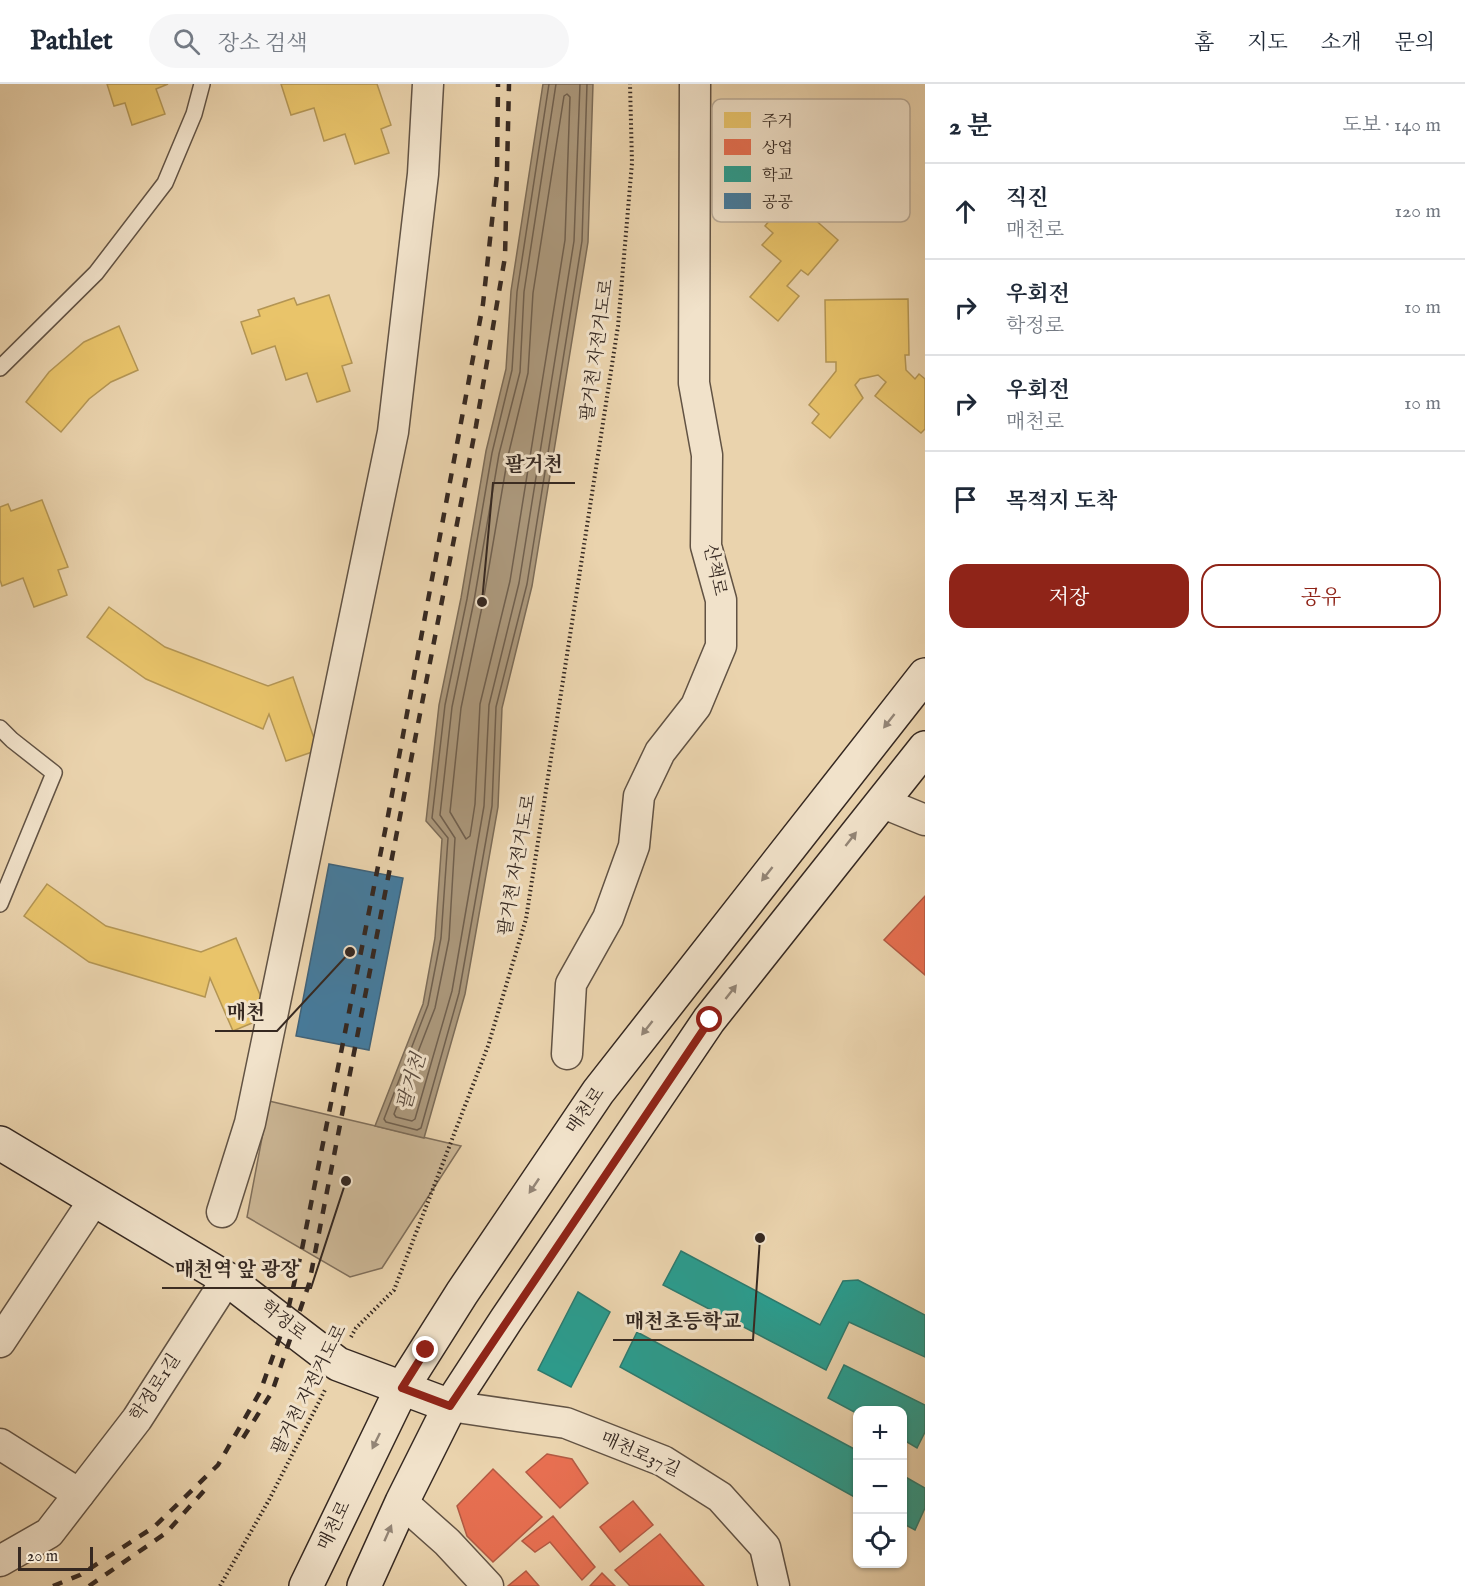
<!DOCTYPE html>
<html lang="ko">
<meta charset="utf-8">
<style>
:root{--surface:#fff;--page:#f6f6f7;--text:#1f2937;--muted:#747a83;--line:#e0e1e3;--accent:#8f2418}
body{margin:0;font-family:"IM FELL English","Noto Serif KR",serif;background:var(--page);color:var(--text)}
.controls{position:absolute;right:18px;bottom:18px;display:grid;overflow:hidden;border-radius:12px;box-shadow:0 2px 4px #0004}
.controls button{width:54px;height:54px;display:grid;place-items:center;padding:0;border:0;border-bottom:2px solid var(--line);background:var(--surface);color:var(--text);font:30px sans-serif}
.scale{position:absolute;left:18px;bottom:15px;width:75px;box-sizing:border-box;padding-left:6px;border:3px solid #352821;border-top:0;font-size:16px;line-height:21px;white-space:nowrap;color:#352821;-webkit-text-stroke:4px #f1e2ca;paint-order:stroke}
.stop{position:absolute;width:18px;height:18px;margin:-14px;border:4px solid #8f2418;border-radius:50%;background:#fff}
.stop.end{background:#8f2418;border-color:#fff;box-shadow:0 2px 6px #0008}
.list{margin:0;padding:0;list-style:none}
h2{display:flex;justify-content:space-between;align-items:center;height:78px;margin:0;padding:0 24px;font-size:26px}
h2 small{font-size:20px;font-weight:400;color:var(--muted)}
.list li{display:grid;grid-template-columns:39px 1fr auto;gap:18px;align-items:center;box-sizing:border-box;height:96px;padding:0 24px;border-top:2px solid var(--line)}
.list b{display:block;font-size:22px;white-space:nowrap}
.list p{margin:0;font-size:20px;white-space:nowrap;color:var(--muted)}
.list em{font-size:20px;font-style:normal;color:var(--muted)}
.actions{display:flex;gap:12px;padding:18px 24px}
.actions a{flex:1;padding:14px 0;border:2px solid var(--accent);border-radius:18px;text-align:center;font-size:21px;color:var(--accent)}
.actions .main{background:var(--accent);color:#fff}
.icon{flex:none;width:33px;height:33px;fill:none;stroke:currentColor;stroke-width:2;stroke-linecap:round;stroke-linejoin:round}
.map{position:relative;flex:none;width:925px;height:1502px;overflow:hidden}
header{display:flex;align-items:center;gap:36px;box-sizing:border-box;height:84px;padding:0 30px;background:var(--surface);border-bottom:2px solid var(--line)}
header strong{font-size:28px}
nav{display:flex;gap:33px;margin-inline-start:auto;font-size:21px}
.search{width:420px;height:54px;background:var(--page);display:flex;align-items:center;gap:15px;box-sizing:border-box;padding:0 21px;border-radius:33px;color:var(--muted);font-size:22px}
main{display:flex}
aside{flex:1;background:var(--surface)}
.map>svg:first-child{display:block}
</style>
<header>
<strong>Pathlet</strong>
<div class="search"><svg class="icon" aria-label="search" viewBox="0 0 24 24"><circle cx="10" cy="10" r="6"/><path d="M15 15l6 6"/></svg>장소 검색</div>
<nav><a>홈</a><a>지도</a><a>소개</a><a>문의</a></nav>
</header>
<main>
<div class="map">
<svg width="925" height="1502" viewBox="0 0 925 1502">
<rect width="100%" height="100%" fill="#ead3ad"/>
<filter id="stains"><feTurbulence type="fractalNoise" baseFrequency=".00333" numOctaves="4"/><feColorMatrix values="0 0 0 0 .2 0 0 0 0 .09 0 0 0 0 .02 0 0 0 .5 -.17"/></filter>
<radialGradient id="worn" r=".72"><stop offset=".6" stop-color="#630" stop-opacity="0"/><stop offset="1" stop-color="#630" stop-opacity=".3"/></radialGradient>
<path fill="#cbb695" stroke="#806f5b" stroke-width="1.5" d="M269 1017 461 1062 382 1184 350 1193 247 1133Z"/>
<path fill="#ac997d" stroke="#7c6c58" stroke-width="1.5" d="M543 0H593L588 158 532 502 502 624 498 723 465 910 424 1054 375 1042 423 920 435 854 442 755 426 737 439 621 461 514 486 367 506 285 511 207Z"/>
<g fill="#e9c46a" stroke="#b39554" stroke-width="1.5">
<path d="M107 0H168L156 5 165 30 132 41 125 19 114 22Z"/>
<path d="M281 0H377L391 41 381 45 389 69 355 80 345 50 324 57 314 24 291 31Z"/>
<path d="M795 118 838 156 808 191 801 186 787 202 799 212 778 237 750 213 781 177 762 161 773 149 765 142 773 132 779 137Z"/>
<path d="M329 211 352 279 342 282 350 307 317 318 307 289 286 296 275 262 252 270 241 238 260 232 258 226 294 214 297 221Z"/>
<path d="M908 215 909 271H905L906 286 915 295 919 290 925 295V345L921 349 875 312 886 298 878 291 860 295 855 301 863 314 830 354 812 339 819 330 809 321 836 287V278H826L825 216Z"/>
<path d="M119 242 138 286 111 298 89 315 61 348 26 318 49 288 84 258Z"/>
<path d="M42 416 68 483 58 486 67 511 34 523 23 494 2 502 0 496V423L8 420 11 427Z"/>
<path d="M109 523 165 563 268 602 293 593 318 666 286 677 269 630 263 645 146 595 87 553Z"/>
<path d="M47 800 106 842 201 868 236 854 269 932 233 947 210 894 205 913 89 878 24 832Z"/>
</g>
<g fill="#e76f51" stroke="#b25a43" stroke-width="1.5">
<path d="M925 812V891L884 856Z"/>
<path d="M547 1370 572 1375 588 1399 560 1424 526 1388Z"/>
<path d="M493 1385 542 1433 493 1478 467 1452 457 1422Z"/>
<path d="M633 1417 653 1441 620 1468 600 1443Z"/>
<path d="M553 1432 595 1483 582 1496 550 1458 535 1468 522 1457Z"/>
<path d="M660 1450 704 1502H630L615 1486Z"/>
<path d="M526 1487 539 1502H508Z"/>
<path d="M602 1489 615 1502H590Z"/>
</g>
<g fill="#2a9d8f" stroke="#2d7a6e" stroke-width="1.5">
<path d="M681 1167 820 1241 843 1197 858 1196 925 1231V1273L849 1238 826 1286 663 1201Z"/>
<path d="M578 1208 610 1228 571 1303 538 1286Z"/>
<path d="M637 1248 858 1367V1415L620 1283Z"/>
<path d="M844 1281 925 1321V1348L917 1364 902 1355V1326H858V1330L828 1314Z"/>
<path d="M902 1391 925 1404V1424L915 1446 902 1439Z"/>
</g>
<path fill="#457b9d" stroke="#406278" stroke-width="1.5" d="M329 780 403 794 369 966 296 952Z"/>
<g fill="none" stroke-linecap="round" stroke-linejoin="round">
<g stroke="#70604f" stroke-width="1.5">
<path d="M549 0 517 208 512 286 492 369 467 515 445 621 432 734 448 754 441 854 428 921 384 1035 386 1038 417 1046 421 1044 459 909 492 722 496 623 527 500 582 157 587 0"/>
<path d="M556 0 524 208 520 288 499 370 474 517 452 623 440 731 455 754 449 855 435 924 394 1030 396 1033 412 1037 415 1035 452 907 484 722 489 621 519 499 574 157 580 0"/>
<path d="M567 10 570 13 565 156 510 497 480 620 475 720 470 752 466 755 450 728 461 624 483 518 508 372 528 289 533 209 564 12Z"/>
</g>
<g stroke="#625344" stroke-width="18">
<g id="lane">
<path d="M0 284 96 189 165 99 194 30 202 0"/>
<path d="M0 644 12 656 54 689 0 820"/>
</g>
</g>
<g stroke="#625344" stroke-width="33">
<g id="street">
<path d="M881 718 925 736"/>
<path d="M567 970 571 900 608 834 634 762 639 712 660 668 696 622 721 562V516L706 462 707 371 694 299 695 0"/>
<path d="M222 1128 250 1039 393 348 423 90 428 0"/>
<path d="M0 1258 94 1116"/>
<path d="M450 1322 566 1339 663 1377 720 1413 765 1463 774 1502"/>
<path d="M0 1360 79 1410"/>
<path d="M402 1418 447 1458 488 1502"/>
<path d="M0 1477 49 1449 137 1335 227 1195"/>
</g>
</g>
<g stroke="#352821" stroke-width="36">
<g id="secondary">
<path d="M0 1059 227 1195 338 1280 450 1322"/>
<path d="M306 1502 402 1304 462 1209 598 1008 925 591"/>
<path d="M364 1502 402 1418 450 1322 506 1236 709 936 925 664"/>
</g>
</g>
<g stroke="#352821" stroke-width="4" stroke-dasharray="1.5 3" stroke-linecap="butt">
<path d="M351 1253 356 1244 394 1206 488 962 526 835 618 242 632 79 630 0"/>
<path d="M220 1502 269 1416 325 1306"/>
</g>
<use href="#lane" stroke="#f1e2ca" stroke-width="15"/>
<use href="#street" stroke="#f1e2ca" stroke-width="30"/>
<use href="#secondary" stroke="#f1e2ca" stroke-width="33"/>
<g stroke="#352821" stroke-width="4.5" stroke-dasharray="10 10" stroke-linecap="butt">
<path d="M243 1354 272 1308 309 1200 476 342 505 173 509 0"/>
<path d="M53 1502 80 1491 154 1443 218 1381 260 1308 285 1239 302 1165 388 732 483 220 497 91 498 0"/>
<path d="M89 1502 166 1449 210 1400"/>
</g>
</g>
<defs><path id="oneway-solid" d="M-6-.8H1V-3.2L6.5 0L1 3.2V.8H-6Z" transform="scale(1.5)"/></defs>
<g fill="#938576">
<use href="#oneway-solid" transform="translate(889 637) rotate(128)"/>
<use href="#oneway-solid" transform="translate(851 755) rotate(-52)"/>
<use href="#oneway-solid" transform="translate(767 790) rotate(128)"/>
<use href="#oneway-solid" transform="translate(731 908) rotate(-52)"/>
<use href="#oneway-solid" transform="translate(647 944) rotate(128)"/>
<use href="#oneway-solid" transform="translate(534 1102) rotate(124)"/>
<use href="#oneway-solid" transform="translate(376 1357) rotate(116)"/>
<use href="#oneway-solid" transform="translate(388 1449) rotate(-66)"/>
</g>
<g fill="none" stroke-linecap="round" stroke-linejoin="round">
<path stroke="#8f2418" stroke-width="8" d="M426 1266 402 1304 450 1322 710 936"/>
</g>
<g text-anchor="middle" dominant-baseline="central" stroke-width="6" stroke-linejoin="round" paint-order="stroke">
<g font-size="18" fill="#352821" stroke="#f1e2ca">
<text transform="translate(598 266) rotate(-82)">팔거천 자전거도로</text>
<text transform="translate(714 486) rotate(78)">산책로</text>
<text transform="translate(518 781) rotate(-80)">팔거천 자전거도로</text>
<text transform="translate(586 1027) rotate(-55)">매천로</text>
<text transform="translate(283 1237) rotate(38)">학정로</text>
<text transform="translate(156 1304) rotate(-57)">학정로1길</text>
<text transform="translate(310 1306) rotate(-63)">팔거천 자전거도로</text>
<text transform="translate(640 1371) rotate(24)">매천로37길</text>
<text transform="translate(335 1442) rotate(-64)">매천로</text>
</g>
<g font-size="20" font-style="italic" fill="#594a3d" stroke="#f1e2ca">
<text transform="translate(412 998) rotate(-74)">팔거천</text>
</g>
</g>
<rect x="712" y="15" width="198" height="123" rx="9" fill="#f1e2ca" stroke="#b9aa97" stroke-width="1.5"/>
<rect x="724" y="28" width="27" height="16" fill="#e9c46a"/>
<rect x="724" y="55" width="27" height="16" fill="#e76f51"/>
<rect x="724" y="82" width="27" height="16" fill="#2a9d8f"/>
<rect x="724" y="109" width="27" height="16" fill="#457b9d"/>
<g font-size="16" fill="#352821">
<text x="762" y="42">주거</text>
<text x="762" y="69">상업</text>
<text x="762" y="96">학교</text>
<text x="762" y="123">공공</text>
</g>
<path fill="none" stroke="#352821" stroke-width="2" d="M482 518L493 399H575M350 868L277 947H215M346 1097L311 1204H162M760 1154L753 1256H613"/>
<g fill="#352821" stroke="#f1e2ca" stroke-width="2">
<circle cx="482" cy="518" r="6"/>
<circle cx="350" cy="868" r="6"/>
<circle cx="346" cy="1097" r="6"/>
<circle cx="760" cy="1154" r="6"/>
</g>
<g font-size="20" text-anchor="middle" font-weight="bold" fill="#352821" stroke="#f1e2ca" stroke-width="6" stroke-linejoin="round" paint-order="stroke">
<text x="534" y="387">팔거천</text>
<text x="246" y="935">매천</text>
<text x="237" y="1192">매천역 앞 광장</text>
<text x="683" y="1244">매천초등학교</text>
</g>
<rect width="100%" height="100%" filter="url(#stains)"/>
<rect width="100%" height="100%" fill="url(#worn)"/>
</svg>
<div class="controls">
<button>+</button>
<button>−</button>
<button><svg class="icon" aria-label="locate" viewBox="0 0 24 24"><circle cx="12" cy="12" r="6"/><path d="M12 2v4M12 18v4M2 12h4M18 12h4"/></svg></button>
</div>
<div class="scale">20 m</div>
<div class="stop" style="left:710px;top:936px"></div>
<div class="stop end" style="left:426px;top:1266px"></div>
</div>
<aside>
<h2>2 분<small>도보 · 140 m</small></h2>
<ul class="list">
<li><svg class="icon" aria-label="ahead" viewBox="0 0 24 24"><path d="M12 20V5M6 11l6-6 6 6"/></svg><div><b>직진</b><p>매천로</p></div><em>120 m</em></li>
<li><svg class="icon" aria-label="right" viewBox="0 0 24 24"><path d="M7 20v-9h11M14 6l5 5-5 5"/></svg><div><b>우회전</b><p>학정로</p></div><em>10 m</em></li>
<li><svg class="icon" aria-label="right" viewBox="0 0 24 24"><path d="M7 20v-9h11M14 6l5 5-5 5"/></svg><div><b>우회전</b><p>매천로</p></div><em>10 m</em></li>
<li><svg class="icon" aria-label="arrive" viewBox="0 0 24 24"><path d="M6 21V4h12l-3 4 3 4H6"/></svg><div><b>목적지 도착</b></div></li>
</ul>
<div class="actions"><a class="main">저장</a><a>공유</a></div>
</aside>
</main>
